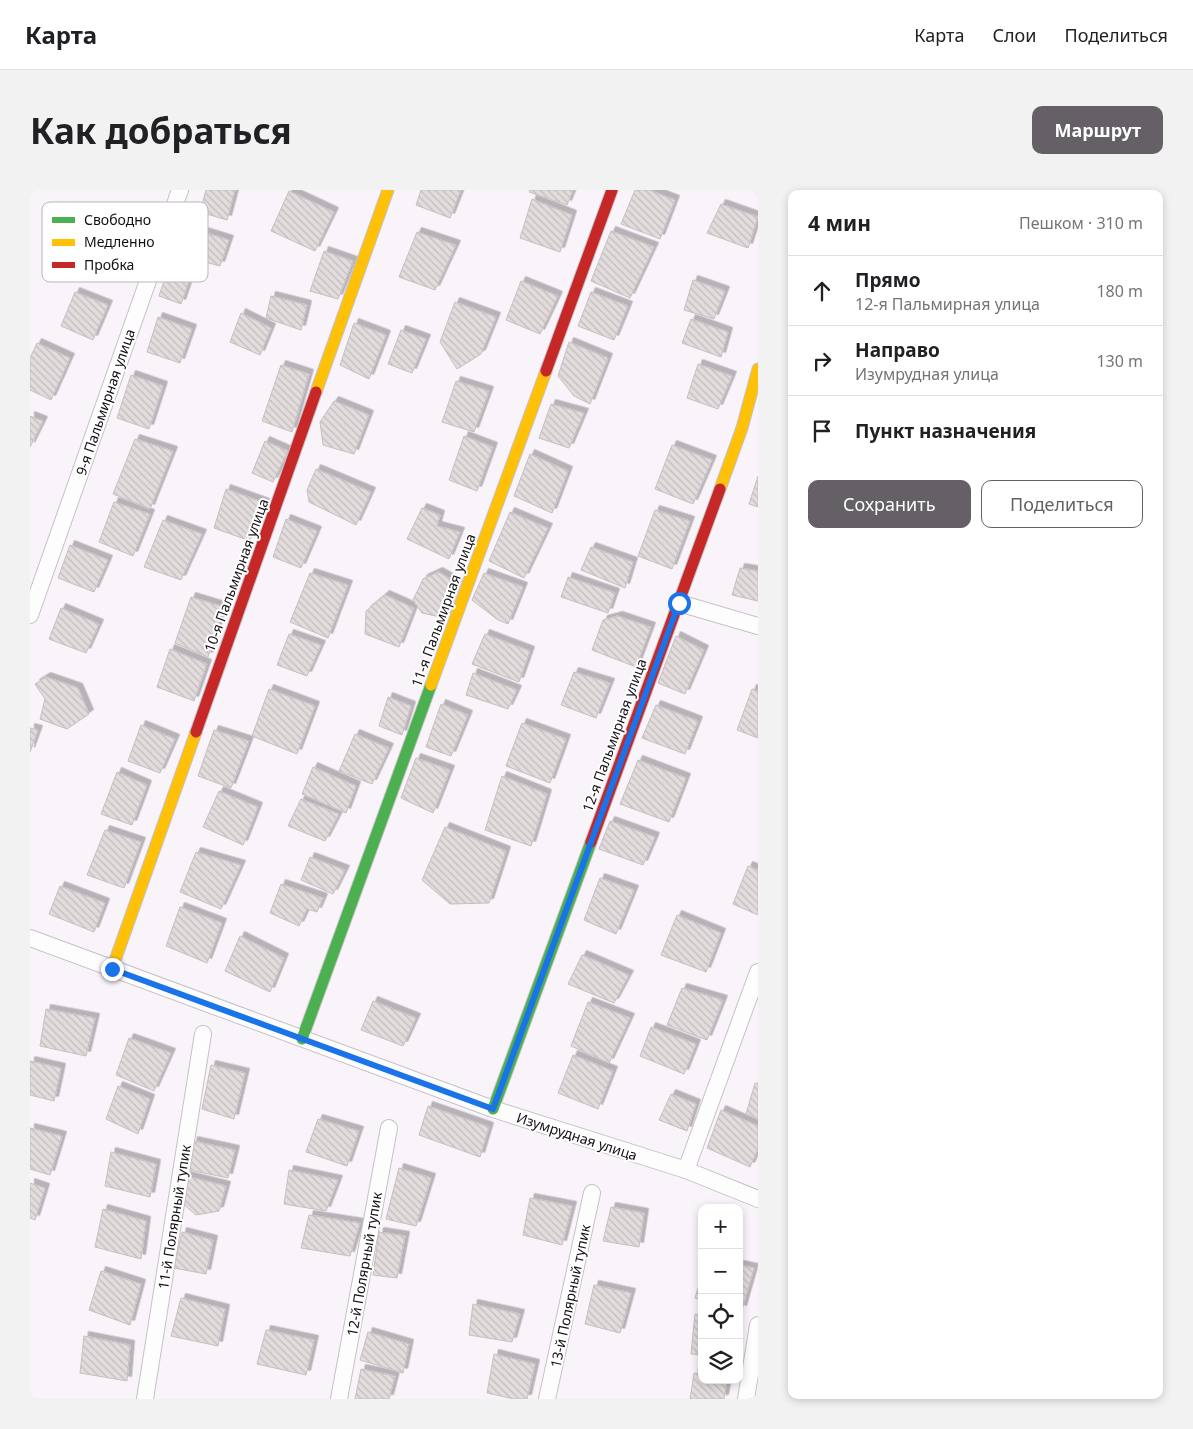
<!DOCTYPE html>
<html lang="ru">
<meta charset="utf-8">
<style>
:root{--surface:#fff;--page:#f2f2f2;--text:#202124;--muted:#757577;--line:#e0e0e0;--accent:#655f66}
body{margin:0;font-family:"Noto Sans",sans-serif;background:var(--page);color:var(--text)}
.controls{position:absolute;right:15px;bottom:15px;display:grid;overflow:hidden;border-radius:10px;box-shadow:0 2px 8px #0003}
.controls button{width:45px;height:45px;display:grid;place-items:center;padding:0;border:0;border-bottom:1px solid var(--line);background:var(--surface);color:var(--text);font:25px sans-serif}
.stop{position:absolute;width:15px;height:15px;margin:-11px;border:4px solid #1a73e8;border-radius:50%;background:#fff}
.stop.end{background:#1a73e8;border-color:#fff;box-shadow:0 1px 5px #0008}
.list{margin:0;padding:0;list-style:none}
h2{display:flex;justify-content:space-between;align-items:center;height:65px;margin:0;padding:0 20px;font-size:21px}
h2 small{font-size:16px;font-weight:400;color:var(--muted)}
.list li{display:grid;grid-template-columns:32px 1fr auto;gap:15px;align-items:center;box-sizing:border-box;height:70px;padding:0 20px;border-top:1px solid var(--line)}
.list b{display:block;font-size:19px;white-space:nowrap}
.list p{margin:0;font-size:16px;white-space:nowrap;color:var(--muted)}
.list em{font-size:16px;font-style:normal;color:var(--muted)}
.actions{display:flex;gap:10px;padding:15px 20px}
.actions a{flex:1;padding:11px 0;border:1px solid var(--accent);border-radius:10px;text-align:center;font-size:18px;color:var(--accent)}
.actions .main{background:var(--accent);color:#fff}
.icon{flex:none;width:28px;height:28px;fill:none;stroke:currentColor;stroke-width:2;stroke-linecap:round;stroke-linejoin:round}
.map{position:relative;flex:none;width:728px;height:1209px;overflow:hidden;border-radius:10px}
header{display:flex;align-items:center;gap:30px;box-sizing:border-box;height:70px;padding:0 25px;background:var(--surface);border-bottom:1px solid var(--line)}
header strong{font-size:24px}
nav{display:flex;gap:28px;margin-inline-start:auto;font-size:18px}
.intro{display:flex;align-items:center;justify-content:space-between;box-sizing:border-box;height:120px;padding:0 30px}
h1{margin:0;font-size:35px}
.button{padding:12px 22px;border-radius:10px;background:var(--accent);color:#fff;font-size:18px;font-weight:700}
main{display:flex;gap:30px;padding:0 30px}
aside{flex:1;background:var(--surface);border-radius:10px;box-shadow:0 2px 8px #0003}
.map>svg:first-child{display:block}
</style>
<header>
<strong>Карта</strong>
<nav><a>Карта</a><a>Слои</a><a>Поделиться</a></nav>
</header>
<div class="intro"><h1>Как добраться</h1><a class="button">Маршрут</a></div>
<main>
<div class="map">
<svg width="728" height="1209" viewBox="0 0 728 1209">
<defs>
<pattern id="building-back-hatch" width="6" height="6" patternUnits="userSpaceOnUse" patternTransform="scale(1.25)"><rect width="6" height="6" fill="#e3dcdd"/><path d="M-1 5l2 2M0 0l6 6M5-1l2 2" fill="none" stroke="#c2bcbd"/></pattern>
<filter id="shadow"><feDropShadow dx="4.5" dy="-4.5" stdDeviation="0" flood-color="#0004"/></filter>
</defs>
<rect width="100%" height="100%" fill="#f9f3fa"/>
<g fill="url(#building-back-hatch)" stroke="#c6bfc1" filter="url(#shadow)">
<path d="M176 0H205L197 30 170 22Z"/>
<path d="M391 0H431L420 28 386 15Z"/>
<path d="M500 0H543L537 15 499 2Z"/>
<path d="M605 0H619L645 10 630 49 591 34Z"/>
<path d="M259 1 304 22 285 61 241 41Z"/>
<path d="M502 9 542 25 530 62 490 48Z"/>
<path d="M691 14 728 27 718 58 677 43Z"/>
<path d="M581 41 624 57 600 108 561 91Z"/>
<path d="M173 42 199 50 190 76 164 69Z"/>
<path d="M387 42 426 55 405 100 369 87Z"/>
<path d="M294 61 323 71 308 109 280 101Z"/>
<path d="M142 66 165 74 151 114 129 106Z"/>
<path d="M663 90 695 101 684 129 654 120Z"/>
<path d="M491 91 528 106 510 144 476 130Z"/>
<path d="M45 102 78 115 63 150 31 136Z"/>
<path d="M561 102 598 116 584 150 548 136Z"/>
<path d="M241 106 277 115 271 140 236 128Z"/>
<path d="M425 112 466 127 451 164 427 179 410 152Z"/>
<path d="M211 123 241 138 230 165 200 152Z"/>
<path d="M128 127 162 139 150 173 117 162Z"/>
<path d="M661 129 698 142 691 167 652 153Z"/>
<path d="M324 133 356 145 339 189 310 175Z"/>
<path d="M371 140 396 149 382 183 358 174Z"/>
<path d="M539 152 578 168 560 214 544 206 528 186Z"/>
<path d="M7 153 40 168 21 210 0 200V168Z"/>
<path d="M668 174 702 186 688 219 657 208Z"/>
<path d="M251 175 279 184 262 242 232 231Z"/>
<path d="M101 185 133 196 119 239 87 228Z"/>
<path d="M426 191 459 201 444 242 412 232Z"/>
<path d="M304 211 339 225 324 264 293 255 290 232Z"/>
<path d="M521 214 554 223 539 258 509 248Z"/>
<path d="M0 226 13 231 0 257Z"/>
<path d="M434 246 463 257 447 301 419 290Z"/>
<path d="M105 249 143 261 120 319 83 304Z"/>
<path d="M235 251 258 261 243 292 222 283Z"/>
<path d="M642 255 682 270 663 314 625 299Z"/>
<path d="M500 264 538 281 522 323 484 306Z"/>
<path d="M286 279 341 302 326 335 279 312 277 300Z"/>
<path d="M728 286V317L719 314Z"/>
<path d="M196 299 235 313 220 351 184 338Z"/>
<path d="M84 312 120 324 103 366 69 352Z"/>
<path d="M392 318 410 325 407 336 430 342 419 369 377 349Z"/>
<path d="M625 320 660 331 642 379 608 366Z"/>
<path d="M480 322 518 338 494 388 459 371Z"/>
<path d="M256 329 287 341 271 378 243 367Z"/>
<path d="M133 330 172 344 151 390 114 377Z"/>
<path d="M40 355 78 370 64 402 28 388Z"/>
<path d="M561 357 603 372 595 398 551 380Z"/>
<path d="M710 378 728 381V411L702 405Z"/>
<path d="M408 382 428 393 415 428 392 423 383 410 393 389Z"/>
<path d="M280 383 318 395 298 448 260 432Z"/>
<path d="M454 383 493 397 478 434 468 430 442 410Z"/>
<path d="M538 387 585 403 578 423 531 407Z"/>
<path d="M355 405 384 418 369 457 335 444 336 421Z"/>
<path d="M161 407 194 417 178 467 145 453Z"/>
<path d="M31 418 69 434 56 463 19 449Z"/>
<path d="M588 426 621 437 606 477 562 460 573 430Z"/>
<path d="M259 444 291 455 277 486 247 475Z"/>
<path d="M455 444 500 461 489 492 442 474Z"/>
<path d="M646 446 674 460 655 504 628 493Z"/>
<path d="M140 459 177 474 164 511 127 497Z"/>
<path d="M544 482 580 493 566 528 531 515Z"/>
<path d="M443 483 487 500 478 519 436 505Z"/>
<path d="M16 487 48 498 59 524 37 539 10 529 15 509 5 494Z"/>
<path d="M239 499 285 516 267 564 222 546Z"/>
<path d="M722 499 728 501V548L707 540Z"/>
<path d="M358 507 381 516 372 545 349 536Z"/>
<path d="M411 514 438 525 421 566 396 557Z"/>
<path d="M626 515 668 531 655 564 612 548Z"/>
<path d="M492 533 536 549 520 593 476 576Z"/>
<path d="M111 535 145 549 130 583 98 571Z"/>
<path d="M0 538 8 540 0 562Z"/>
<path d="M184 540 219 551 201 598 168 586Z"/>
<path d="M325 544 359 558 342 594 309 581Z"/>
<path d="M386 568 420 580 403 623 371 608Z"/>
<path d="M608 570 656 588 639 632 590 614Z"/>
<path d="M283 577 326 596 316 623 272 604Z"/>
<path d="M87 582 117 595 102 635 71 624Z"/>
<path d="M472 586 517 604 501 656 455 640Z"/>
<path d="M189 601 228 617 213 655 173 637Z"/>
<path d="M271 609 309 624 295 651 258 636Z"/>
<path d="M580 631 625 647 613 675 569 659Z"/>
<path d="M415 637 476 661 459 713 420 714 392 690Z"/>
<path d="M75 640 111 652 94 698 57 685Z"/>
<path d="M166 662 211 675 191 719 150 702Z"/>
<path d="M280 667 315 680 303 704 271 690Z"/>
<path d="M718 676 728 680V725L703 714Z"/>
<path d="M570 688 604 700 586 744 554 730Z"/>
<path d="M251 694 293 708 287 722 277 719 269 736 240 723Z"/>
<path d="M30 696 75 713 64 742 19 724Z"/>
<path d="M150 717 192 733 177 773 136 756Z"/>
<path d="M647 725 691 743 676 782 631 765Z"/>
<path d="M210 746 254 768 240 802 195 781Z"/>
<path d="M552 765 599 785 584 813 538 794Z"/>
<path d="M652 798 693 810 677 850 637 835Z"/>
<path d="M343 811 386 828 373 856 331 840Z"/>
<path d="M558 812 600 828 579 873 541 856Z"/>
<path d="M16 819 65 828 56 866 10 856Z"/>
<path d="M621 837 666 854 654 884 610 866Z"/>
<path d="M99 848 141 863 124 901 86 885Z"/>
<path d="M543 865 583 881 568 919 528 903Z"/>
<path d="M0 871 31 878 24 911 0 905Z"/>
<path d="M181 875 215 883 204 929 172 919Z"/>
<path d="M725 893 728 894V929L716 924Z"/>
<path d="M88 896 120 909 108 944 76 929Z"/>
<path d="M641 904 666 914 657 941 629 930Z"/>
<path d="M398 916 459 937 450 967 389 945Z"/>
<path d="M691 920 728 936V959L720 977 677 958Z"/>
<path d="M288 929 329 941 317 976 276 962Z"/>
<path d="M0 938 32 946 20 985 0 979Z"/>
<path d="M163 951 205 960 198 988 159 980Z"/>
<path d="M81 962 126 974 120 1007 75 996Z"/>
<path d="M369 978 401 988 386 1036 356 1029Z"/>
<path d="M259 980 308 990 296 1021 254 1014Z"/>
<path d="M156 986 196 996 189 1021 166 1025 152 1013Z"/>
<path d="M0 993 15 998 5 1030 0 1028Z"/>
<path d="M500 1008 542 1016 532 1055 493 1045Z"/>
<path d="M581 1017 614 1023 609 1057 573 1051Z"/>
<path d="M73 1019 116 1031 111 1069 65 1057Z"/>
<path d="M279 1025 330 1033 320 1066 271 1058Z"/>
<path d="M152 1042 183 1050 176 1084 144 1078Z"/>
<path d="M349 1042 375 1046 367 1088 343 1085Z"/>
<path d="M709 1075 724 1078 712 1120 709 1119Z"/>
<path d="M71 1081 111 1094 100 1135 59 1120Z"/>
<path d="M672 1085V1110L665 1108Z"/>
<path d="M564 1095 601 1103 590 1143 555 1134Z"/>
<path d="M151 1108 195 1119 188 1156 141 1146Z"/>
<path d="M443 1114 490 1124 482 1152 439 1145Z"/>
<path d="M665 1124 672 1125V1165L661 1164Z"/>
<path d="M236 1140 284 1150 276 1185 227 1174Z"/>
<path d="M338 1142 379 1154 373 1183 330 1170Z"/>
<path d="M54 1146 100 1155 97 1191 50 1183Z"/>
<path d="M464 1164 505 1174 497 1209H484L457 1203Z"/>
<path d="M331 1179 365 1186 359 1209H325Z"/>
<path d="M664 1183 672 1184V1190H697L694 1209H660Z"/>
</g>
<g fill="none" stroke-linecap="round" stroke-linejoin="round">
<g stroke="#c6c1c7" stroke-width="18">
<g id="street">
<path d="M649 413 728 436"/>
<path d="M0 425 150 0"/>
<path d="M0 748 463 919 656 980 728 1009"/>
<path d="M656 980 728 782"/>
<path d="M115 1209 173 844"/>
<path d="M309 1209 359 938"/>
<path d="M517 1209 562 1003"/>
<path d="M716 1209 728 1135"/>
</g>
</g>
<g stroke="#c6c1c7" stroke-width="13">
<g id="fast">
<path d="M272 849 401 495"/>
<path d="M463 919 561 652"/>
</g>
</g>
<g stroke="#c6c1c7" stroke-width="13">
<g id="slow">
<path d="M286 202 358 0"/>
<path d="M690 299 712 238 728 179"/>
<path d="M401 495 516 181"/>
<path d="M82 779 166 542"/>
</g>
</g>
<g stroke="#c6c1c7" stroke-width="13">
<g id="jam">
<path d="M516 181 582 0"/>
<path d="M166 542 286 202"/>
<path d="M561 652 690 299"/>
</g>
</g>
<use href="#street" stroke="#fefdfe" stroke-width="16"/>
<use href="#fast" stroke="#4caf50" stroke-width="11"/>
<use href="#slow" stroke="#ffc107" stroke-width="11"/>
<use href="#jam" stroke="#c62828" stroke-width="11"/>
</g>
<g fill="none" stroke-linecap="round" stroke-linejoin="round">
<path stroke="#1a73e8" stroke-width="6" d="M82 779 463 919 649 413"/>
</g>
<g text-anchor="middle" dominant-baseline="central" stroke-width="4" stroke-linejoin="round" paint-order="stroke">
<g font-size="14" fill="#151016" stroke="#fff">
<text transform="translate(75 212) rotate(-71)">9-я Пальмирная улица</text>
<text transform="translate(206 385) rotate(-70)">10-я Пальмирная улица</text>
<text transform="translate(413 420) rotate(-70)">11-я Пальмирная улица</text>
<text transform="translate(584 545) rotate(-70)">12-я Пальмирная улица</text>
<text transform="translate(547 946) rotate(18)">Изумрудная улица</text>
<text transform="translate(144 1027) rotate(-81)">11-й Полярный тупик</text>
<text transform="translate(334 1074) rotate(-80)">12-й Полярный тупик</text>
<text transform="translate(540 1106) rotate(-78)">13-й Полярный тупик</text>
</g>
</g>
<rect x="12" y="12" width="166" height="80" rx="8" fill="#fff" stroke="#b9b7b9" stroke-width="1"/>
<rect x="22" y="27" width="23" height="6" fill="#4caf50"/>
<rect x="22" y="49" width="23" height="7" fill="#ffc107"/>
<rect x="22" y="72" width="23" height="6" fill="#c62828"/>
<g font-size="14" fill="#151016">
<text x="54" y="35">Свободно</text>
<text x="54" y="57">Медленно</text>
<text x="54" y="80">Пробка</text>
</g>
</svg>
<div class="controls">
<button>+</button>
<button>−</button>
<button><svg class="icon" aria-label="locate" viewBox="0 0 24 24"><circle cx="12" cy="12" r="6"/><path d="M12 2v4M12 18v4M2 12h4M18 12h4"/></svg></button>
<button><svg class="icon" aria-label="layers" viewBox="0 0 24 24"><path d="M12 4l9 5-9 5-9-5zM3 14l9 5 9-5"/></svg></button>
</div>
<div class="stop" style="left:649px;top:413px"></div>
<div class="stop end" style="left:82px;top:779px"></div>
</div>
<aside>
<h2>4 мин<small>Пешком · 310 m</small></h2>
<ul class="list">
<li><svg class="icon" aria-label="ahead" viewBox="0 0 24 24"><path d="M12 20V5M6 11l6-6 6 6"/></svg><div><b>Прямо</b><p>12-я Пальмирная улица</p></div><em>180 m</em></li>
<li><svg class="icon" aria-label="right" viewBox="0 0 24 24"><path d="M7 20v-9h11M14 6l5 5-5 5"/></svg><div><b>Направо</b><p>Изумрудная улица</p></div><em>130 m</em></li>
<li><svg class="icon" aria-label="arrive" viewBox="0 0 24 24"><path d="M6 21V4h12l-3 4 3 4H6"/></svg><div><b>Пункт назначения</b></div></li>
</ul>
<div class="actions"><a class="main">Сохранить</a><a>Поделиться</a></div>
</aside>
</main>
